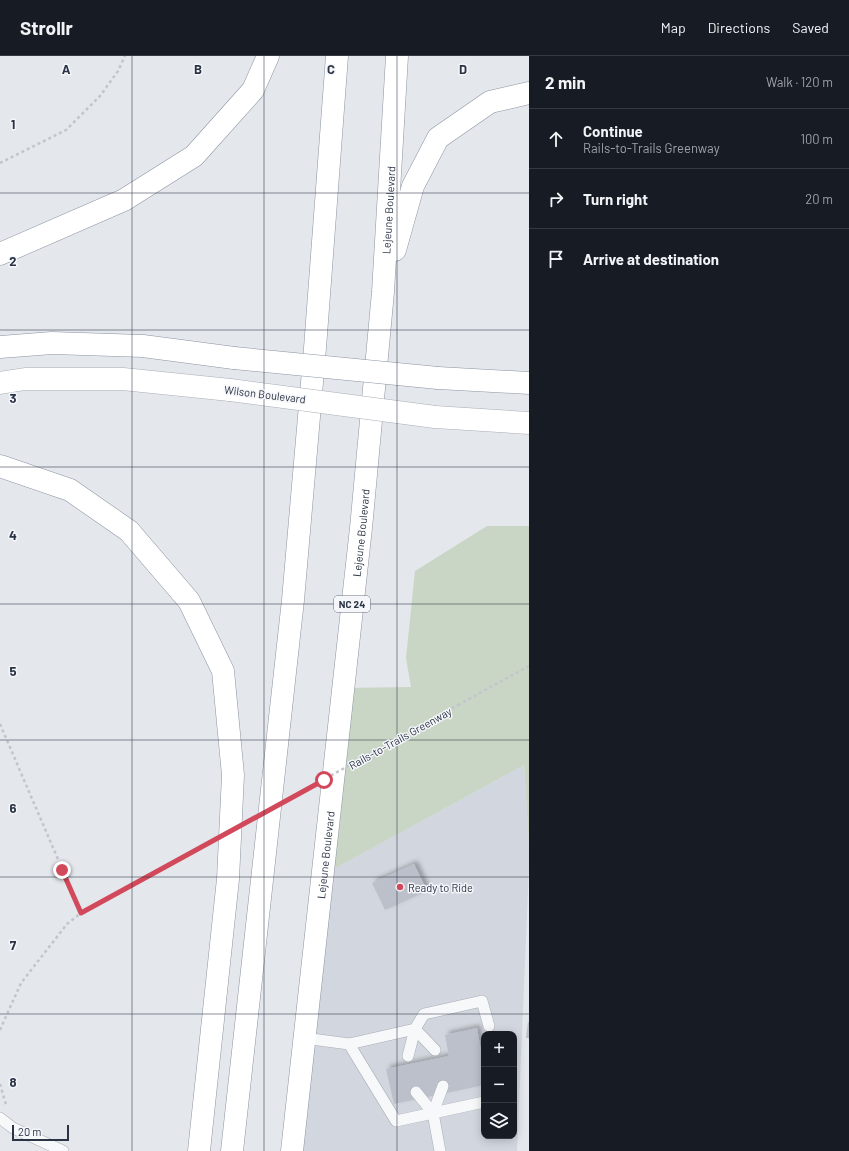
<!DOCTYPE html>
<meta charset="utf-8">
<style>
:root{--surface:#171b24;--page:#242831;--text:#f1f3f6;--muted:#9ea1a6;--line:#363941}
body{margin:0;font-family:Barlow,sans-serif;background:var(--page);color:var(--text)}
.controls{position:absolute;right:12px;bottom:12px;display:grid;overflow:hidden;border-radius:8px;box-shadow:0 2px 10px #0003}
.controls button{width:36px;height:36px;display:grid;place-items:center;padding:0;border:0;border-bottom:1px solid var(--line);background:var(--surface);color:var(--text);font:20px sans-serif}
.scale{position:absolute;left:12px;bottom:10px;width:57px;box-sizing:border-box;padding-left:4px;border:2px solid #2b3445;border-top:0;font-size:11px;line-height:14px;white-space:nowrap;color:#2b3445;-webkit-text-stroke:3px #f4f6f9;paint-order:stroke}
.stop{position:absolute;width:12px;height:12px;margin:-9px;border:3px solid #d1495b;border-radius:50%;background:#fff}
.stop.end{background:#d1495b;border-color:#fff;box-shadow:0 1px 4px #0008}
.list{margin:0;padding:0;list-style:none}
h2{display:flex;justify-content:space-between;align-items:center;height:52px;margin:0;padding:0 16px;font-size:17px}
h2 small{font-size:13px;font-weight:400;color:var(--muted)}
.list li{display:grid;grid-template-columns:26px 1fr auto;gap:12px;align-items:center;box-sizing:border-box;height:60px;padding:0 16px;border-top:1px solid var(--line)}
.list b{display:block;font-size:15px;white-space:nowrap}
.list p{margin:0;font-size:13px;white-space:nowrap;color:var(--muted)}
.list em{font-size:13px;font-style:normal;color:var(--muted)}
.icon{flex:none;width:22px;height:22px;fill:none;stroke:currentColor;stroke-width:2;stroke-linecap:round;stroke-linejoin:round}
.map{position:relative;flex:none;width:529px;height:1095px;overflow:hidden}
header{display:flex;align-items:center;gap:24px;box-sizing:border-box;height:56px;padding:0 20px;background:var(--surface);border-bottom:1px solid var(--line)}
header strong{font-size:19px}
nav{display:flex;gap:22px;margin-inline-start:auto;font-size:14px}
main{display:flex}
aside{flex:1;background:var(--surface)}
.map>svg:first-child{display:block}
</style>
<header>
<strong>Strollr</strong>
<nav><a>Map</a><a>Directions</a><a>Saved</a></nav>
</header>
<main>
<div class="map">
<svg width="529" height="1095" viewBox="0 0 529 1095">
<defs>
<filter id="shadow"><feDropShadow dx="3.5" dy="-3.5" stdDeviation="2" flood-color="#0004"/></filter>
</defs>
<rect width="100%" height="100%" fill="#e4e7ec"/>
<path fill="#d2d6de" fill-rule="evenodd" d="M524 709 529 789V811L517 1095H292L323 819ZM484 978H514V1080H484Z"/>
<path fill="#c9d6c5" d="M487 470H529V789L524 709 323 819 343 632 411 631 406 602 415 515Z"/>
<g fill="#bbc0ca" filter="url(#shadow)">
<path d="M414 808 427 835 385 854 372 827Z"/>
<path d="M528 966H529V982H526Z"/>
<path d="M477 972 481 995 484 994V1029L394 1048 386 1013 449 1000 445 979Z"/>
</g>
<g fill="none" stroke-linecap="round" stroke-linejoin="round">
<g stroke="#a9aeb7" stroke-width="12">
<g id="lane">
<path d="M304 982 349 988 415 973 424 958 482 945 489 970"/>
<path d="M349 988 396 1065 484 1046"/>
<path d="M408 1000 415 973 435 994"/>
<path d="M416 1036 433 1057 443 1030"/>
<path d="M433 1057 440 1095"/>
<path d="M0 1062 13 1072 63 1095"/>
</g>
</g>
<g stroke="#a9aeb7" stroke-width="23">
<g id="secondary">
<path d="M0 327 25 323H123L230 334"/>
<path d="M435 361 529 367"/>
</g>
</g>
<g stroke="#8b94a3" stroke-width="23">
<g id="highway">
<path d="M395 194 413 130 438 82 490 46 529 37"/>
<path d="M0 198 124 144 194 100 253 34 268 0"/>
<path d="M0 291 52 287 143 290 234 302"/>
<path d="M438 322 529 327"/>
<path d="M0 410 70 434 129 475 189 545 223 615 233 719 228 823 199 1095"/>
<path d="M232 1095 293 544 315 292 337 0"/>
<path id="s1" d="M292 1095 361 472 383 236 397 0"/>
</g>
</g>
<g stroke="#c2c5cb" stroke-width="2.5" stroke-dasharray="3 3" stroke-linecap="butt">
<path d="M0 107 66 74 100 40 118 15 125 0"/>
<path d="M458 649 529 610"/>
<path d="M0 668 81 857"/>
<path d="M0 974 21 927 67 868 81 857 121 836"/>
<path d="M0 1028 6 1049"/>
</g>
<use href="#lane" stroke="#f7f8fa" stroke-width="11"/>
<use href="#secondary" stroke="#fff" stroke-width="22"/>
<use href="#highway" stroke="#fff" stroke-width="22"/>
<g stroke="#a9aeb7" stroke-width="23" stroke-linecap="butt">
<path id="secondary-bridge" d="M230 334 435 361"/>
</g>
<g stroke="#8b94a3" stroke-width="23" stroke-linecap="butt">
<path id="highway-bridge" d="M234 302 438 322"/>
</g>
<path stroke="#c2c5cb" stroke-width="2.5" stroke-dasharray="3 3" stroke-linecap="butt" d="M121 836 458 649"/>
<use href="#secondary-bridge" stroke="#fff" stroke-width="22"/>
<use href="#highway-bridge" stroke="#fff" stroke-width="22"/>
</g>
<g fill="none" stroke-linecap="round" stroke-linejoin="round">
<path stroke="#d1495b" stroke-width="5" d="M62 814 81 857 324 724"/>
</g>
<path fill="none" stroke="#2b3445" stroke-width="1" stroke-opacity="0.55" d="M132 0V1095M264 0V1095M397 0V1095M0 137H529M0 274H529M0 411H529M0 548H529M0 684H529M0 821H529M0 958H529"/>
<circle fill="#d1495b" stroke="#f4f6f9" stroke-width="1.5" cx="400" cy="831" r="4"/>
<g text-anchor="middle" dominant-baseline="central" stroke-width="3" stroke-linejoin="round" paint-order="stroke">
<rect fill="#f4f6f9" stroke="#676e7b" stroke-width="1" x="334" y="540" width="36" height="16" rx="3"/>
<g font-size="10" font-weight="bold" fill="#2b3445">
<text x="352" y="548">NC 24</text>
</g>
<g font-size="11" fill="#2b3445" stroke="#f4f6f9">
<text stroke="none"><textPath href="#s1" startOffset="946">Lejeune Boulevard</textPath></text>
<text transform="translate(265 338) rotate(7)">Wilson Boulevard</text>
<text stroke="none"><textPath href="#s1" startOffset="622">Lejeune Boulevard</textPath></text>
<text transform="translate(400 682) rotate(-29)">Rails-to-Trails Greenway</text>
<text stroke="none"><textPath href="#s1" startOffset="298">Lejeune Boulevard</textPath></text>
</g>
<g font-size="11" fill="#2b3445" stroke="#f4f6f9" text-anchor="start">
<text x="408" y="831">Ready to Ride</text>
</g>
</g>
<g font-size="13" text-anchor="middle" font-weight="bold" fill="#2b3445" stroke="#f4f6f9" stroke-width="3" stroke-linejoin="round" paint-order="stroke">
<text x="66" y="18">A</text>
<text x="198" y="18">B</text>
<text x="331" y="18">C</text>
<text x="463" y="18">D</text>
<text x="13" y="73">1</text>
<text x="13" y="210">2</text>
<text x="13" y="347">3</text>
<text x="13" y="484">4</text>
<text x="13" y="620">5</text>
<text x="13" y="757">6</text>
<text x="13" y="894">7</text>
<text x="13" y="1031">8</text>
</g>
</svg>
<div class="controls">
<button>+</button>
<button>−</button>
<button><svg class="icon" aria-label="layers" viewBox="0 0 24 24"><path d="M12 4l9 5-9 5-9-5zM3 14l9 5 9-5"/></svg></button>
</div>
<div class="scale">20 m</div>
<div class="stop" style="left:324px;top:724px"></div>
<div class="stop end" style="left:62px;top:814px"></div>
</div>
<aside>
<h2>2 min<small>Walk · 120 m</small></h2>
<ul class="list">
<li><svg class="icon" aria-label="ahead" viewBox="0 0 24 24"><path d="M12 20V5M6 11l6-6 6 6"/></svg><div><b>Continue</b><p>Rails-to-Trails Greenway</p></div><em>100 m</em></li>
<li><svg class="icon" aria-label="right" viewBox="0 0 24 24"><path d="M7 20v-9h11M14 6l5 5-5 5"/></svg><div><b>Turn right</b></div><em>20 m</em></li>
<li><svg class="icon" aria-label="arrive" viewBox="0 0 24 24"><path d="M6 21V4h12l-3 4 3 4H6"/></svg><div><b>Arrive at destination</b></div></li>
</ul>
</aside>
</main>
